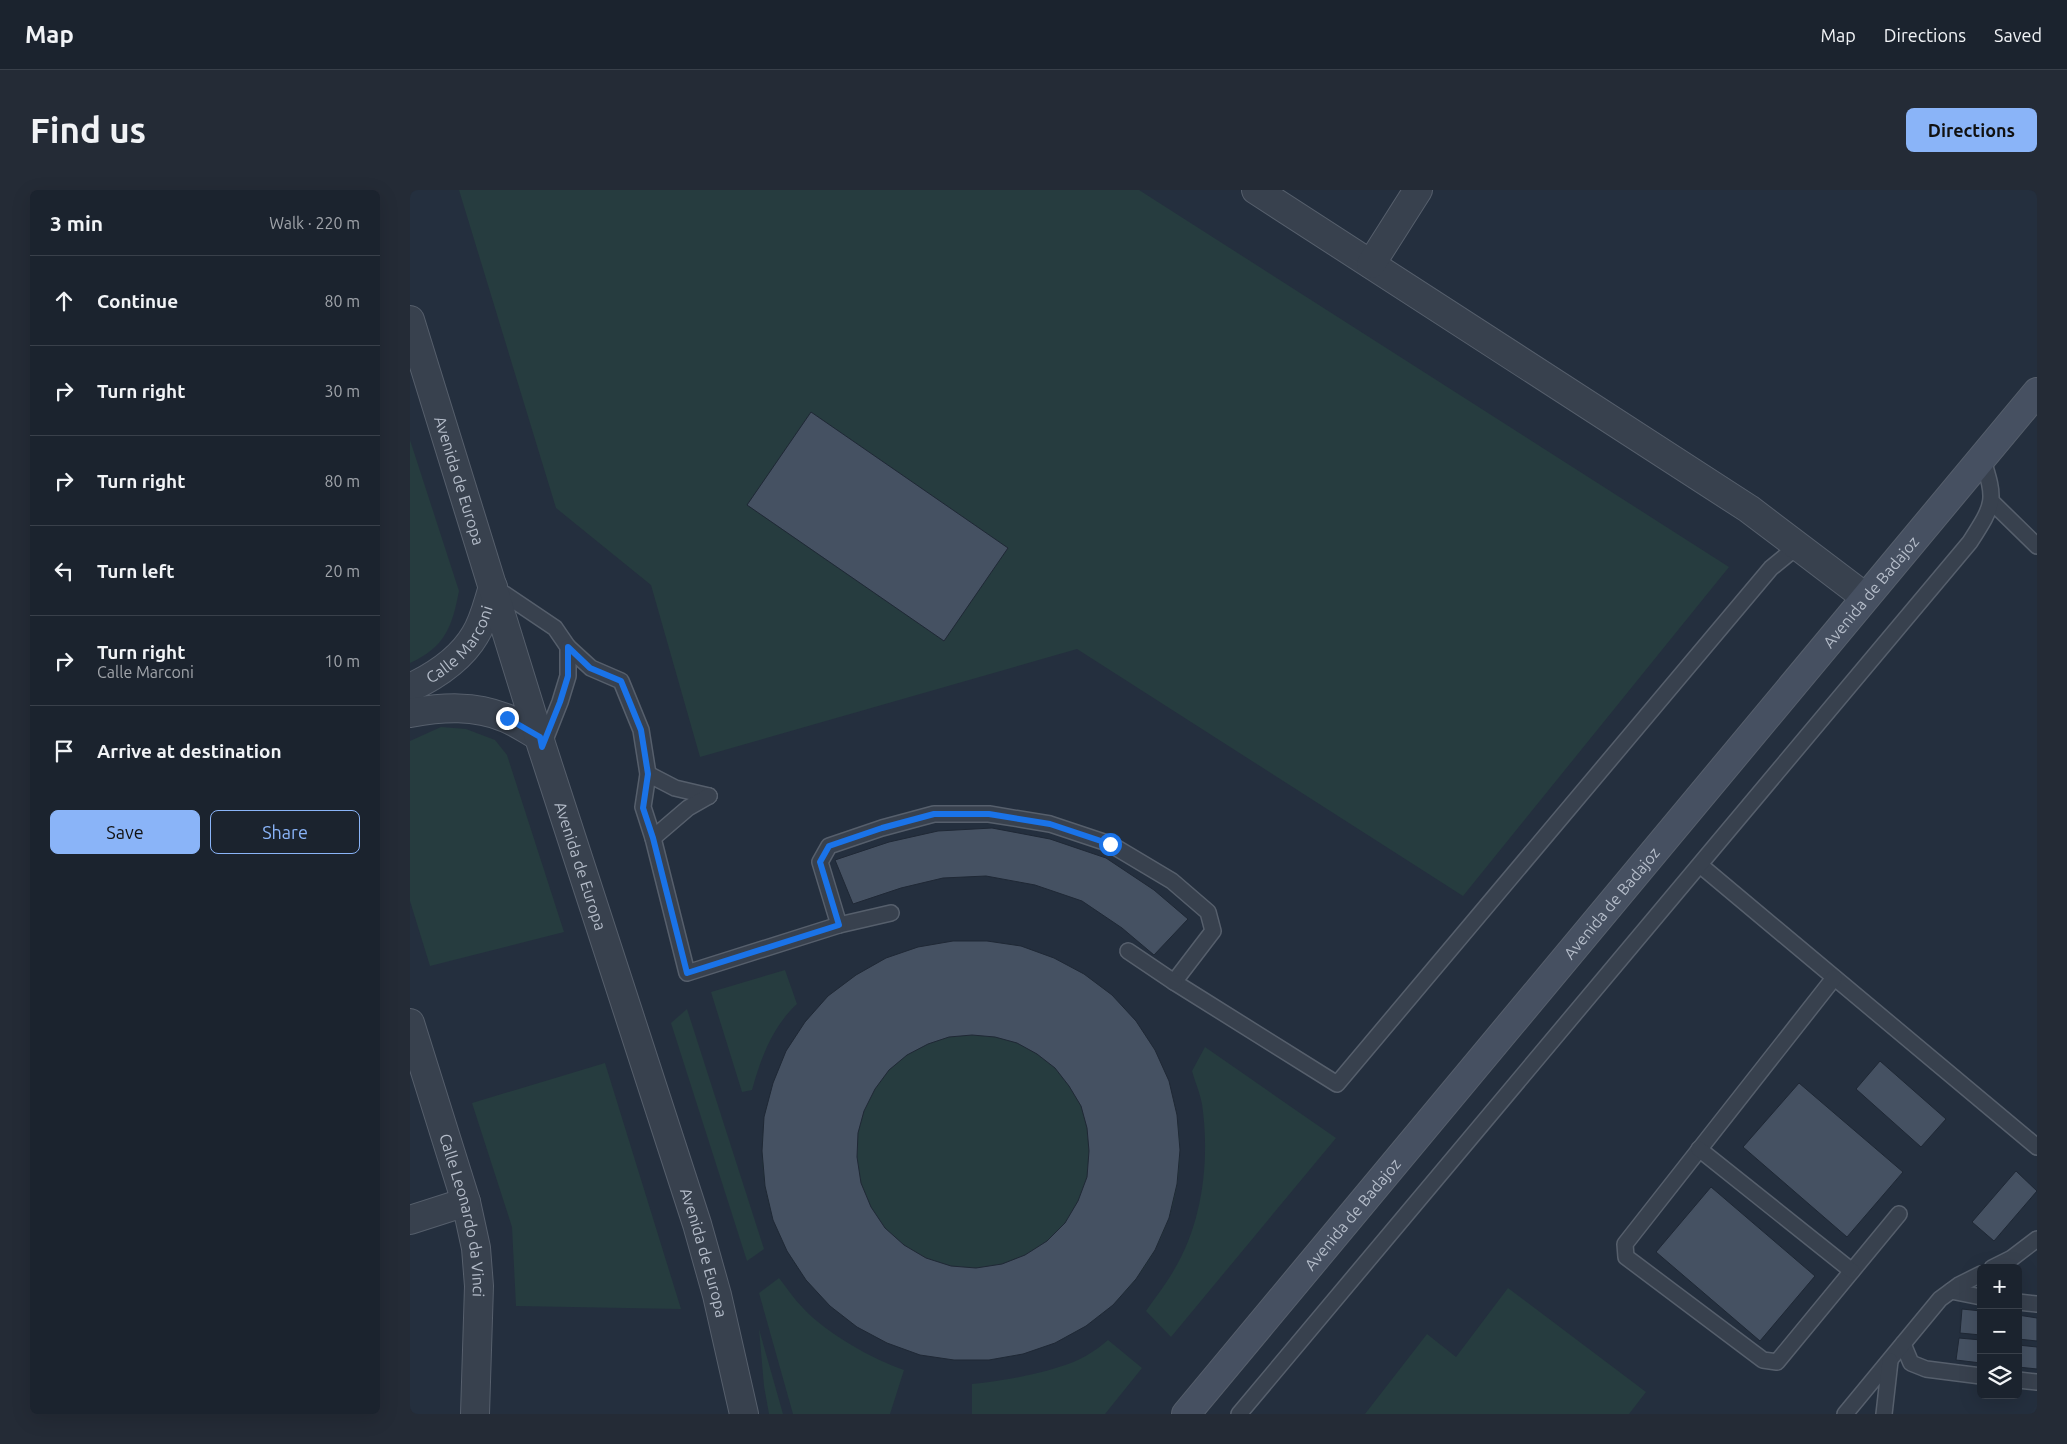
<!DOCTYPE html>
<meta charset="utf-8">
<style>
:root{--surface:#1b232e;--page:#242b36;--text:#f1f3f6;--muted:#a0a4aa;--line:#39404a;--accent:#8ab4f8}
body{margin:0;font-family:Ubuntu,sans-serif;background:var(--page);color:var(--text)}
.controls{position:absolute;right:15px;bottom:15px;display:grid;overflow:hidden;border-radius:8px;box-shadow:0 5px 20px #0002}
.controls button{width:45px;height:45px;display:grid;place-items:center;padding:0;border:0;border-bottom:1px solid var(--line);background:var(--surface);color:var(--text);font:25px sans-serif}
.stop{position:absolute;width:15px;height:15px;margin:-11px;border:4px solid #1a73e8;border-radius:50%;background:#fff}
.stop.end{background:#1a73e8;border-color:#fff;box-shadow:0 1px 5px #0008}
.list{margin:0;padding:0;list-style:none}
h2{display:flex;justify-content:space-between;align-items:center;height:65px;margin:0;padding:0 20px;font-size:21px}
h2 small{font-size:16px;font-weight:400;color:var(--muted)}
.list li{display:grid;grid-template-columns:32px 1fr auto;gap:15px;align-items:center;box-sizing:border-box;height:90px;padding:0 20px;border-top:1px solid var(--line)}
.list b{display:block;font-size:19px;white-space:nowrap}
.list p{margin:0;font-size:16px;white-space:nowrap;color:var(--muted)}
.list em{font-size:16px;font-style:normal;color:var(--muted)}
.actions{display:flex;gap:10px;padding:15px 20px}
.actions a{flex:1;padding:11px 0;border:1px solid var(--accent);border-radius:8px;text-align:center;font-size:18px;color:var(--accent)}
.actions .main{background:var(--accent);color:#111}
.icon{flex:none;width:28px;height:28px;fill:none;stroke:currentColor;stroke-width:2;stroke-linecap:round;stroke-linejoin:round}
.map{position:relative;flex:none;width:1627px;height:1224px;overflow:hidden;border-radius:8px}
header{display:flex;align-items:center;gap:30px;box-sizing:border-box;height:70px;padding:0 25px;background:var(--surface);border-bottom:1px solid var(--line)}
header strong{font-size:24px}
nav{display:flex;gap:28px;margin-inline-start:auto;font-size:18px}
.intro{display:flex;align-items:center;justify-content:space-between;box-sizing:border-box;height:120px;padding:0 30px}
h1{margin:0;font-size:35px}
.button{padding:12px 22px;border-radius:8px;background:var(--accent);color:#111;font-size:18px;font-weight:700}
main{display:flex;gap:30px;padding:0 30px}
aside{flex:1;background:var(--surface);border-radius:8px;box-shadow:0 5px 20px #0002}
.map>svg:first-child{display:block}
</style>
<header>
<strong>Map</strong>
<nav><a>Map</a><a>Directions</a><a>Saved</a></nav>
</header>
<div class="intro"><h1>Find us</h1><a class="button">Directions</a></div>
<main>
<aside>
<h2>3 min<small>Walk · 220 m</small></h2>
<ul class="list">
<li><svg class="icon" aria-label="ahead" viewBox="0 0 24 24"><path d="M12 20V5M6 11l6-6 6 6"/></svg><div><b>Continue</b></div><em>80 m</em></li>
<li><svg class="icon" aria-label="right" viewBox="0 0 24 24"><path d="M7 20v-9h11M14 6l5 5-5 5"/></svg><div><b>Turn right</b></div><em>30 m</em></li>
<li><svg class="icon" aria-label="right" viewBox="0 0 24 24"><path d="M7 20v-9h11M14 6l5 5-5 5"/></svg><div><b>Turn right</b></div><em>80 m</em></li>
<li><svg class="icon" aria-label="left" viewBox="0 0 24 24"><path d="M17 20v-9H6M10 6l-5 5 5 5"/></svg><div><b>Turn left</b></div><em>20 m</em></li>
<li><svg class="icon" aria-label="right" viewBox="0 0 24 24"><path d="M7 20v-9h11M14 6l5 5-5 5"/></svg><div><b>Turn right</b><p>Calle Marconi</p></div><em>10 m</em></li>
<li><svg class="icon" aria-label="arrive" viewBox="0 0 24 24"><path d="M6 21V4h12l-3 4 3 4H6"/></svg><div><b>Arrive at destination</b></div></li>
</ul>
<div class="actions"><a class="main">Save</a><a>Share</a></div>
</aside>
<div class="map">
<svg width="1627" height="1224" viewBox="0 0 1627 1224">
<rect width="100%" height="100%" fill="#242f3e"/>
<g fill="#263c3f">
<path d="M49 0H729L1319 377 1053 706 667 459 290 567 241 395 146 318Z"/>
<path d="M0 250 49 401C42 437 35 457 0 473Z"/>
<path d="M31 537 56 539 85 550 97 565 154 742 20 776 0 711V551Z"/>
<circle cx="561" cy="961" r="209"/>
<path d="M375 780 387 814C362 837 351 868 342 900L332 902 301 802Z"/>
<path d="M277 819 354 1059 337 1071 261 833Z"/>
<path d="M795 857 926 948 761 1147 736 1121C745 1108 756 1094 764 1080 793 1032 800 969 792 914 790 903 785 892 782 881Z"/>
<path d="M195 873 271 1119 106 1116 102 1037 62 913Z"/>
<path d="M369 1088C377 1098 384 1109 393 1118 416 1143 462 1169 494 1180L480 1224H383L349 1103Z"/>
<path d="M1098 1098 1236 1202 1219 1224H955L1017 1144 1046 1167Z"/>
<path d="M349 1139 373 1224H359L354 1196Z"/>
<path d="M698 1150 732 1178 695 1224H562V1194C593 1191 653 1181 679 1164 686 1160 692 1155 698 1150Z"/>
</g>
<g fill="#455162" stroke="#1f2835" fill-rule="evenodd">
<path d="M401 222 598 358 534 451 337 315Z"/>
<path d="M582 638 640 649 696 668 744 700 778 729 744 765 712 738 672 711 625 695 576 686 533 688 491 698 443 714 425 670 479 652 528 641Z"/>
<path d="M543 751H577L611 756 644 768 674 784 702 805 726 831 745 860 759 891 767 925 770 960 767 994 759 1028 745 1060 726 1089 703 1115 676 1136 645 1153 613 1164 579 1170H544L510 1165 477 1153 447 1137 420 1116 396 1090 377 1061 363 1030 355 996 352 961 354 927 363 893 376 861 395 832 418 806 446 785 476 768 508 757ZM562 845 585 847 607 853 627 864 645 878 659 896 671 916 677 938 679 961 677 987 668 1011 655 1033 637 1051 615 1065 592 1074 566 1078 541 1076 516 1068 494 1055 475 1038 461 1017 451 993 447 967 448 943 454 921 465 899 479 880 497 865 518 854 539 847Z"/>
<path d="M1470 871 1536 929 1511 957 1446 899Z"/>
<path d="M1389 893 1493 982 1437 1047 1333 957Z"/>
<path d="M1606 981 1627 1001 1584 1051 1562 1032Z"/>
<path d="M1301 997 1405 1086 1350 1151 1246 1062Z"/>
<path d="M1552 1119 1571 1121V1145L1550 1143Z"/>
<path d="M1608 1125 1627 1128V1151L1608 1149Z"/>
<path d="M1549 1148 1571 1150V1173L1546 1170Z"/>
<path d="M1608 1155 1627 1157V1179L1608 1177Z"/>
</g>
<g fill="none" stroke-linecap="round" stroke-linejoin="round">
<g stroke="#565f6c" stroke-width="18">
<g id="service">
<path d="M1582 312 1627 356"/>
<path d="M84 397 145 438 158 457V486L150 512 133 555"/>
<path d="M158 457 181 478 211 491 231 540 238 584 233 617 243 648 277 783 429 735 481 723"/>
<path d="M238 584 265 598 299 606"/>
<path d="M243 648 278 618 299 606"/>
<path d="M1290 675 1627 957"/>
<path d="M429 735 410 672 419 656 472 638 524 624H579L640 634 700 654 762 691 798 722 803 741 764 792 927 894 1361 378 1388 356"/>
<path d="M718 761 764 792"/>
<path d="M1424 788 1215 1054 1216 1067 1353 1170 1367 1172 1489 1024"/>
<path d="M1289 959 1442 1081"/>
<path d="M1582 1078 1602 1068 1627 1049"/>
<path d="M1541 1101 1571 1107"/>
<path d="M1608 1112 1627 1114"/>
<path d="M1493 1154 1501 1173 1516 1179 1571 1186"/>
<path d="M1608 1190 1627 1192"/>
<path d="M829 1224 1560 352C1585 313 1586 311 1572 267"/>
<path d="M1435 1224 1530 1109 1549 1095 1571 1084"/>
<path d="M1474 1224 1480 1171"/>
</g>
</g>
<g stroke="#565f6c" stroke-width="30">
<g id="minor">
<path d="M846 0 1339 319 1455 407"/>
<path d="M961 74 1008 0"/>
<path id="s1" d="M0 498C25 486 51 469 65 445 74 431 78 412 83 397"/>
<path d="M0 523C33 517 64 515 96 528 108 533 119 541 130 547"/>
<path id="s2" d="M0 833 56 1012 66 1058 69 1096 65 1224"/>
<path d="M0 1030 56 1012"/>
</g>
</g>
<g stroke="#565f6c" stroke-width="30">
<g id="tertiary">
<path id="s3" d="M0 130 132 557 287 1034 307 1105 334 1224"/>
</g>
</g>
<g stroke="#565f6c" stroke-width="30">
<g id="secondary">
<path id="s4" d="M776 1224 1627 202"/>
</g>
</g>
<use href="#service" stroke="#38414e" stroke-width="15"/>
<use href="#minor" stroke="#38414e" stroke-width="28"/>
<use href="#tertiary" stroke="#38414e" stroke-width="28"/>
<use href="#secondary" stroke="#465061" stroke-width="28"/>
</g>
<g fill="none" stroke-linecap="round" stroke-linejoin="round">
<path stroke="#1a73e8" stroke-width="6" d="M97 528 130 547 132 557 150 512 158 486V457L180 478 211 491 231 540 238 584 233 618 243 648 277 783 429 735 410 672 419 656 472 638 524 624H579L640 634 700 654"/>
</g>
<g text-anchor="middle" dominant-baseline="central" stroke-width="4" stroke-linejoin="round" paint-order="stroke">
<g font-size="16" fill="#b4bcc9" stroke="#1d2633">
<text stroke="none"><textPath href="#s3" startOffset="168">Avenida de Europa</textPath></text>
<text stroke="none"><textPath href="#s4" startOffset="1070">Avenida de Badajoz</textPath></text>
<text stroke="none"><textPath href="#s1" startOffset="68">Calle Marconi</textPath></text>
<text stroke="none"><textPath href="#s3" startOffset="572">Avenida de Europa</textPath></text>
<text stroke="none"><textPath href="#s4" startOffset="665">Avenida de Badajoz</textPath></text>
<text stroke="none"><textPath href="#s4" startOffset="260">Avenida de Badajoz</textPath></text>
<text stroke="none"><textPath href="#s2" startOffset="200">Calle Leonardo da Vinci</textPath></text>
<text stroke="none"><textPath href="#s3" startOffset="978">Avenida de Europa</textPath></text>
</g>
</g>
</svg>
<div class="controls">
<button>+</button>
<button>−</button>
<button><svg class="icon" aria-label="layers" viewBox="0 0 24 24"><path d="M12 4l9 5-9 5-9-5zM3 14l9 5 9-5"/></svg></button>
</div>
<div class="stop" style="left:700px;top:654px"></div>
<div class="stop end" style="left:97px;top:528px"></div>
</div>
</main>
